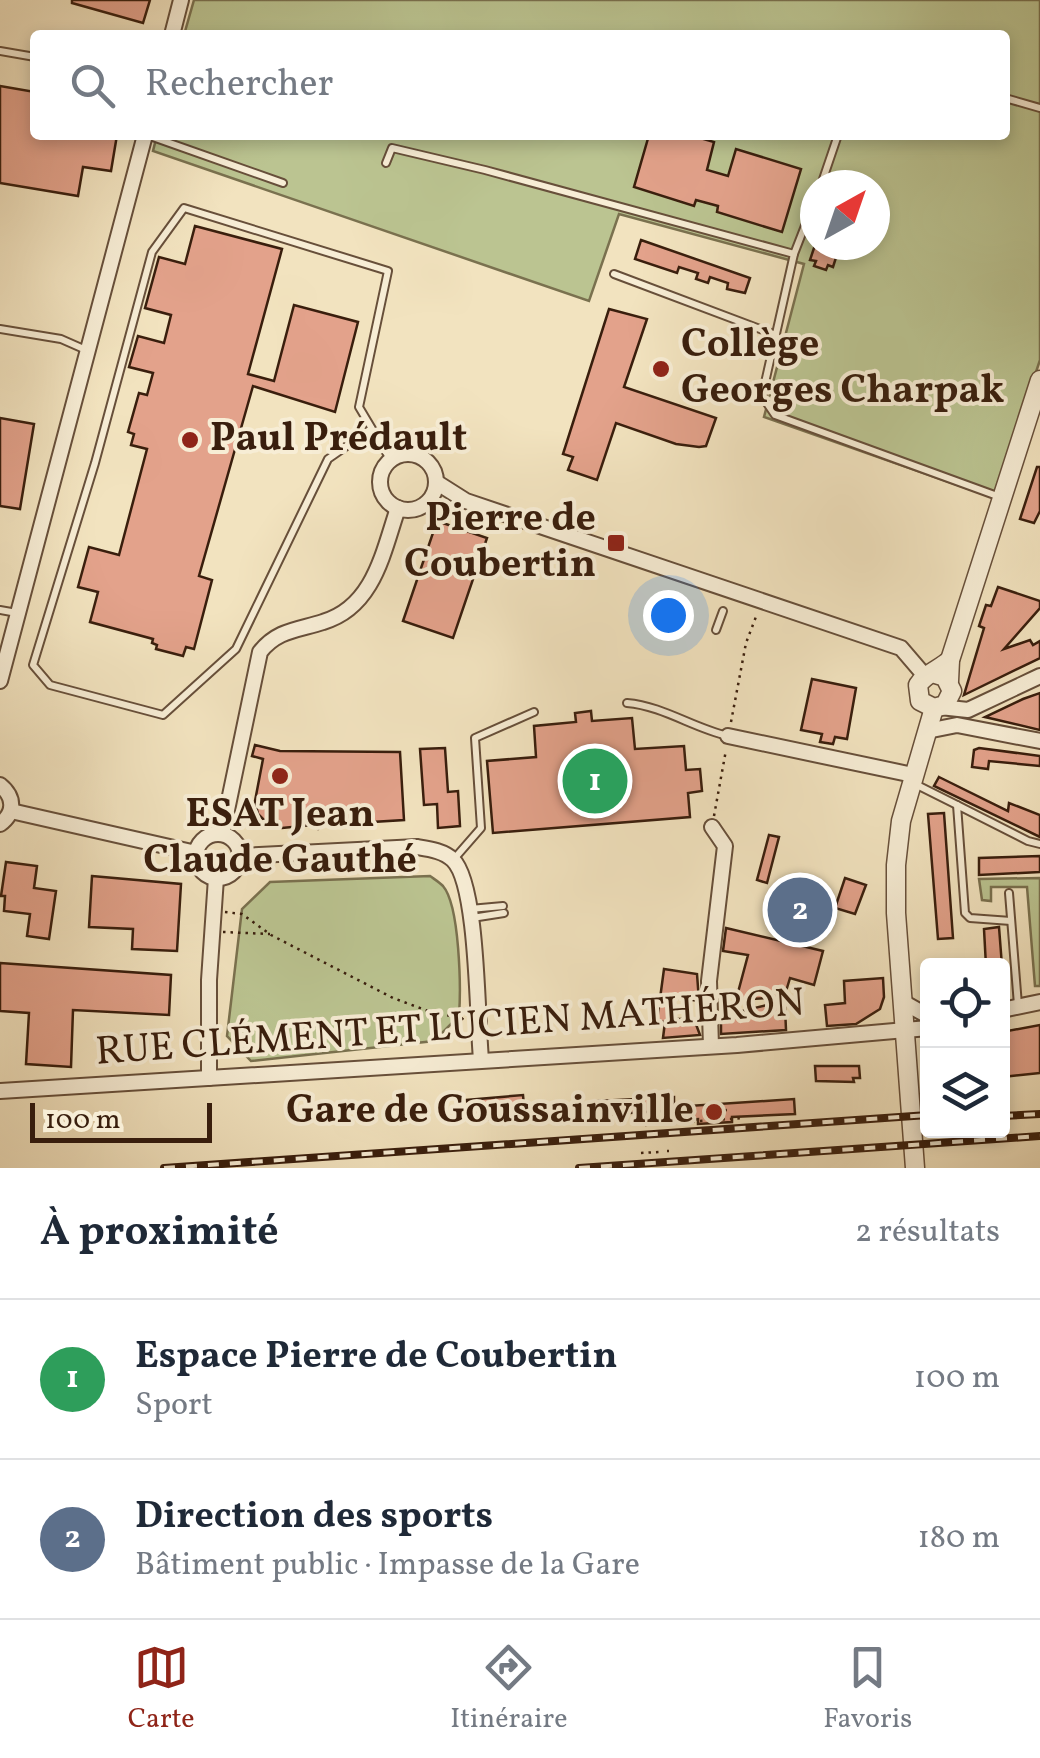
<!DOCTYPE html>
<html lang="fr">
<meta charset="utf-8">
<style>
:root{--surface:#fff;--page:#f2f2f3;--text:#1f2937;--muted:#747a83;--line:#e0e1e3;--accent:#8f2418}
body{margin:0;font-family:Vollkorn,serif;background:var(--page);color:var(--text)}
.controls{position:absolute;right:30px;bottom:30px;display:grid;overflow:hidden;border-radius:10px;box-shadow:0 5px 15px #0003}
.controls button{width:90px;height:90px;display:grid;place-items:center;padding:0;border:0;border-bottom:2px solid var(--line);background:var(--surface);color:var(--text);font:50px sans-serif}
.compass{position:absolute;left:800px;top:170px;width:90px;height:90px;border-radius:50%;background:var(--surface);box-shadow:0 5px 15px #0003;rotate:40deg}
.scale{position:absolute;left:30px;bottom:25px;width:182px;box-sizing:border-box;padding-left:10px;border:5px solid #391e0d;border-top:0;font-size:28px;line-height:35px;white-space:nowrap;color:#391e0d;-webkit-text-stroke:8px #f7edd5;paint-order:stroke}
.you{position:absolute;left:668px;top:615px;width:35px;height:35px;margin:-25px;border:8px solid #fff;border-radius:50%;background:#1a73e8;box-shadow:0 0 0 15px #1a73e833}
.badge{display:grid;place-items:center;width:65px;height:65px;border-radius:50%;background:var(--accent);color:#fff;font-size:32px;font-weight:700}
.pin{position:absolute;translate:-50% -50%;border:5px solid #fff;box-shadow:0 2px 10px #0006}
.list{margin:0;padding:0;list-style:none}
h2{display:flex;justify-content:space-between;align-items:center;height:130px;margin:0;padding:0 40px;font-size:42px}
h2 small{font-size:32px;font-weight:400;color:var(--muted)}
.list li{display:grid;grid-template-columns:65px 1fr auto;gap:30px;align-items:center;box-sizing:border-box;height:160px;padding:0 40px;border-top:2px solid var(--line)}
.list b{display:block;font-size:38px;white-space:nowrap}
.list p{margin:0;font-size:32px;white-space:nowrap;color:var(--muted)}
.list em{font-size:32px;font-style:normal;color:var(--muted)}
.icon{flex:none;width:55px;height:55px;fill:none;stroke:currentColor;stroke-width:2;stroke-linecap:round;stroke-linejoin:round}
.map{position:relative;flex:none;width:1040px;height:1168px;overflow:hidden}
.search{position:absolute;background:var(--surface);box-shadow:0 5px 15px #0003;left:30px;right:30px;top:30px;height:110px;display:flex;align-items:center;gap:25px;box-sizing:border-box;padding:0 35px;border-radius:10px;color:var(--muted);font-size:38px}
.sheet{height:450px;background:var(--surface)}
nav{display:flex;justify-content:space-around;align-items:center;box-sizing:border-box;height:140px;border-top:2px solid var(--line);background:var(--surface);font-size:28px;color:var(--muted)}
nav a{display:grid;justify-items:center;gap:5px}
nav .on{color:var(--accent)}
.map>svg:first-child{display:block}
</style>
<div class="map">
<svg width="1040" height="1168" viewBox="0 0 1040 1168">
<rect width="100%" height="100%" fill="#f2e3bf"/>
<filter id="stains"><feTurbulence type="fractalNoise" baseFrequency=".002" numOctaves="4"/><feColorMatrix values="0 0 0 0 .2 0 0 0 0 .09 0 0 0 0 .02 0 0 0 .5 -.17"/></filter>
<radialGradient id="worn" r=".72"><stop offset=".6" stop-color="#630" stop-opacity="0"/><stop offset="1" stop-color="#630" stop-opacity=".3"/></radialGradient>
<g fill="#bbc491" stroke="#7a714f" stroke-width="2.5" fill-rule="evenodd">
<path d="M194 0H1040V360L994 498 764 417 804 264 619 214 589 301 153 151 157 135H1005V35H184ZM815 185H875V245H815Z"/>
<path d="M430 876C434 879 439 882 443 886 460 906 461 989 459 1016L434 1041 251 1061 227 1036 242 909 270 882Z"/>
<path d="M1040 878V986H1035L1027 887H991V901L982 900 979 879Z"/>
</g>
<g fill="#e3a28b" stroke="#391e0d" stroke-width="2.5">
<path d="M72 0H150L143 23 72 3Z"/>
<path d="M0 86 35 92V135H117L111 171 83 167 78 196 0 183Z"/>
<path d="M649 135H690L714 142 707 170 728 176 736 149 801 169 782 232 717 212 718 206 696 200 694 206 634 187Z"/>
<path d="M195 226 282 249 248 374 274 381 294 305 358 322 335 412 253 386 199 576 212 580 194 649 186 647 183 656 156 649 157 645 152 643 153 639 90 622 98 592 78 587 89 547 119 555 147 449 131 445 134 434 128 432 139 393 147 395 153 373 129 367 138 336 164 343 171 315 145 308 159 257 185 264Z"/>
<path d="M641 240 750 278 745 293 727 289 728 283 710 277 708 283 696 279 698 273 679 267 677 273 635 259Z"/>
<path d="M815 245H840L833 267 828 265 826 270 814 266 816 261 810 260Z"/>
<path d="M609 309 647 319 624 387 716 418 706 446 699 447 676 444 616 423 597 480 568 470 573 457 563 454Z"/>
<path d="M0 418 34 424 20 509 0 506Z"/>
<path d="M1037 467H1040V511L1034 523 1020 519Z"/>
<path d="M437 521 487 538 453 638 403 621Z"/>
<path d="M998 587 1040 601V608L1004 649 1030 640 1033 645 1040 641V658L964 695 984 628 979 626 986 605 991 606Z"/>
<path d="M812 679 856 688 847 739 835 737 833 744 820 742 822 734 801 730Z"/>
<path d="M1040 693V730L985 717 1023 699Z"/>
<path d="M591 711 592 721 632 718 635 749 684 746 686 770 700 769 702 791 688 793 690 817 493 833 487 761 536 757 534 726 576 722 575 713Z"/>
<path d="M255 745 280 751 400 752 404 820 323 825 318 829 312 825 282 828 267 823 258 814 255 801 263 759 252 756Z"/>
<path d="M445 748 448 792 458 791 460 826 438 828 437 804 424 805 420 749Z"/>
<path d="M979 748 1040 756V766L989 761 988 769 972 767 974 750Z"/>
<path d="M939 777 1008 811 1009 803 1040 815V837L934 786Z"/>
<path d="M944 813 953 938 938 939 928 814Z"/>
<path d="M769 835 779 837 767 883 757 880Z"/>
<path d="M1040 856V872L979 875V858Z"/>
<path d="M6 862 37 866 34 888 56 891 49 939 27 936 30 914 4 911 5 896H1Z"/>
<path d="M92 876 181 884 177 951 132 949 133 929 89 927Z"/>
<path d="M845 878 866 885 855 914 835 908Z"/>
<path d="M999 927 1002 966H986L984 929Z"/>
<path d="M726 928 823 951 814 985 790 978 781 1008 785 1007 786 1030 721 1034V1016L767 1005 766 998 736 1000 748 955 723 951Z"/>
<path d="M0 963 171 975 169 1015 73 1010 71 1067 26 1064 29 1013 0 1011Z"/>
<path d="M664 969 697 974 699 1001 672 997 669 1019H694L700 1035 663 1038 665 1022 657 1021Z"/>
<path d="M883 978 884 997 880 1009 856 1024 827 1026 825 1005 845 1003 844 981Z"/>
<path d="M1040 1025V1073L1002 1077V1032Z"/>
<path d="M815 1066H859L860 1078H853L854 1082 816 1081Z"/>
<path d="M523 1095 524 1106 539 1105 540 1115 469 1121 467 1100Z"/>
<path d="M674 1097V1107L794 1099 795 1114 732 1117V1122L698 1124V1119L685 1120V1117L664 1119 662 1111 599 1115V1101Z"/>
</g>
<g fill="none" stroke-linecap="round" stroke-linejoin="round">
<g stroke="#674f3a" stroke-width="10">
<g id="service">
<path d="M0 51 35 57"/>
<path d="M1005 98 1040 108"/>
<path d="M147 135 283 183"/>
<path d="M386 163 392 148 485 170 794 254"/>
<path d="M821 185 838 135"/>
<path d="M815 200 794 254 762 396 775 415 1000 497"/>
<path d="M614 274 776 335"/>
<path d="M0 329 61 339 86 350"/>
<path d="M371 429 328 459 236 649 163 715 50 685 33 665 95 463 152 252 184 208 388 271 359 407 390 459"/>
<path d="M0 610 17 613"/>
<path d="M716 630 723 611"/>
<path d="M627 703C663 706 693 728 728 736"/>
<path d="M913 783 957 805"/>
<path d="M454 859 481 828 475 738 534 712"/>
<path d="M1009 893 1018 1005"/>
<path d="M470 909 503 906"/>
<path d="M472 918 504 913"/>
<path d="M1011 921 970 918 965 913 957 805 1028 841 1040 844"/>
</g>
</g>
<g stroke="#674f3a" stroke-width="18">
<g id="minor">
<path d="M172 35 181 0"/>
<circle cx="408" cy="482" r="28"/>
<path d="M436 482 466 501 901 648 925 676"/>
<path d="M0 681 145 135"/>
<path d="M940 707 968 710 1040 676"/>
<path d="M927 731 957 725 1040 741"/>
<path d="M728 736 913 775"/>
<path d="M0 785C15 797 15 813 0 824"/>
<path d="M11 811 196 853"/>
<path d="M222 834 260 652C277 630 298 630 323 622 374 607 383 552 398 508"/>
<circle cx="218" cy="856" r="22"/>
<path d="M240 856 417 847C429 849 444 851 453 860 478 884 477 1019 481 1059"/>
<path d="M903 1002 928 1016"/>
<path d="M1002 1010 1040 1002"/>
<path d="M711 1046 709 981 725 846 712 827"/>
<path d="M209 1078V980L216 878"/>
<path d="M0 1091 737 1045 928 1028"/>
</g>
</g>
<g stroke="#674f3a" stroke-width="21">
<g id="tertiary">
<path d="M935 674 945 677 952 691 945 705 934 708 920 701 918 685C925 674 940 669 950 660"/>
<path d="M949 681 950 660 1040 380"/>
<path d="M915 1168 896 913V865L901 821 934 708"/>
</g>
</g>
<g stroke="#391e0d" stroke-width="2.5" stroke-dasharray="2.5 5" stroke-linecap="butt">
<path d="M731 722 746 643 757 614"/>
<path d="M714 816 726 750"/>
<path d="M225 912 242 914 271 935 393 998 439 1015 459 1016 465 1021"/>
<path d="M223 932 270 934"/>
<path d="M714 1104 715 1119"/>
<path d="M658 1105 659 1124"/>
<path d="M702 1112 728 1110"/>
<path d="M666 1116H668"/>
<path d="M634 1119V1126"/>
<path d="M682 1119V1121"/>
<path d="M609 1122 629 1121"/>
<path d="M685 1122 744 1118"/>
<path d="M662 1123H674"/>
<path d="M645 1125 656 1124"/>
<path d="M667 1151H669"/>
<path d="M641 1153 660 1152"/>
</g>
<use href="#service" stroke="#f7edd5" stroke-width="6"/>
<use href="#minor" stroke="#f7edd5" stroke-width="14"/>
<use href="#tertiary" stroke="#f7edd5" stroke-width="18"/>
<g stroke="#391e0d" stroke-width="8">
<g id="rail">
<path d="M1002 1116 1040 1114"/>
<path d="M164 1168 928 1115"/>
<path d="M579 1168 1040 1136"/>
</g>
</g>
<use href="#rail" stroke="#f7edd5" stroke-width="4" stroke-dasharray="11" stroke-linecap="butt"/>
</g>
<g fill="#8f2418" stroke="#f7edd5" stroke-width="4">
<circle cx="661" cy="369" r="10"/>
<circle cx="190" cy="440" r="10"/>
<rect x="606" y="533" width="20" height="20" rx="5"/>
<circle cx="280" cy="776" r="10"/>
<circle cx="714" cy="1112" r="10"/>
</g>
<g text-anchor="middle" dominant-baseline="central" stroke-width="8" stroke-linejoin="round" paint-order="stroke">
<g font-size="40" font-weight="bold" fill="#391e0d" stroke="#f7edd5" text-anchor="start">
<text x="681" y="346">Collège<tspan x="681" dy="46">Georges Charpak</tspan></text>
<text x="210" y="440">Paul Prédault</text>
<text x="596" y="520" text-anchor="end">Pierre de<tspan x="596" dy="46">Coubertin</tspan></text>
<text x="280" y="816" text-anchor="middle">ESAT Jean<tspan x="280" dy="46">Claude Gauthé</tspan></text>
<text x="694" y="1112" text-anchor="end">Gare de Goussainville</text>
</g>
<g font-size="40" fill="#391e0d" stroke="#f7edd5">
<text transform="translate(450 1029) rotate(-4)">RUE CLÉMENT ET LUCIEN MATHÉRON</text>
</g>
</g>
<rect width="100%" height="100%" filter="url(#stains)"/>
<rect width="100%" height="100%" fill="url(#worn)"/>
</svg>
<div class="controls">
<button><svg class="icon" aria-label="locate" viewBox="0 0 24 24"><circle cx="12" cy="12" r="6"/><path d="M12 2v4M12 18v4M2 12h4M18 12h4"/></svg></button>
<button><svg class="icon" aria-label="layers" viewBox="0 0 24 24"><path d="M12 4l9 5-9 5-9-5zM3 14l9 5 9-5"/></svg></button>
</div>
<svg class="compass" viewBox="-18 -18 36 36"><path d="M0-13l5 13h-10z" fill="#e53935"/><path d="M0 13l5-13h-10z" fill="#747a83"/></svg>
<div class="scale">100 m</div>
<div class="you"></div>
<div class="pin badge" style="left:595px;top:781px;background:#2e9e5b">1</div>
<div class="pin badge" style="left:800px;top:910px;background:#5c6f8a">2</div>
<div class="search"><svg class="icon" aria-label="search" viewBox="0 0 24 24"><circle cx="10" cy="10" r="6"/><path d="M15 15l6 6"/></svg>Rechercher</div>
</div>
<section class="sheet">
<h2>À proximité<small>2 résultats</small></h2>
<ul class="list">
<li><span class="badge" style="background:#2e9e5b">1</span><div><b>Espace Pierre de Coubertin</b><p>Sport</p></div><em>100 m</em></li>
<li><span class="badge" style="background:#5c6f8a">2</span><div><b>Direction des sports</b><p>Bâtiment public · Impasse de la Gare</p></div><em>180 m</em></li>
</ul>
</section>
<nav>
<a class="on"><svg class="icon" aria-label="map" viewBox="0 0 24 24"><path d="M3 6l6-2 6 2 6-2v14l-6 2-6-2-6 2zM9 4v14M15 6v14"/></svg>Carte</a>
<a><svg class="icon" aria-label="directions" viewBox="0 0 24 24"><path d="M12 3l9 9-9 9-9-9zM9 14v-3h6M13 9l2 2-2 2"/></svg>Itinéraire</a>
<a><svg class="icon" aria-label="saved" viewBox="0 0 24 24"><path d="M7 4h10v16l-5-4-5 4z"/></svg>Favoris</a>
</nav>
